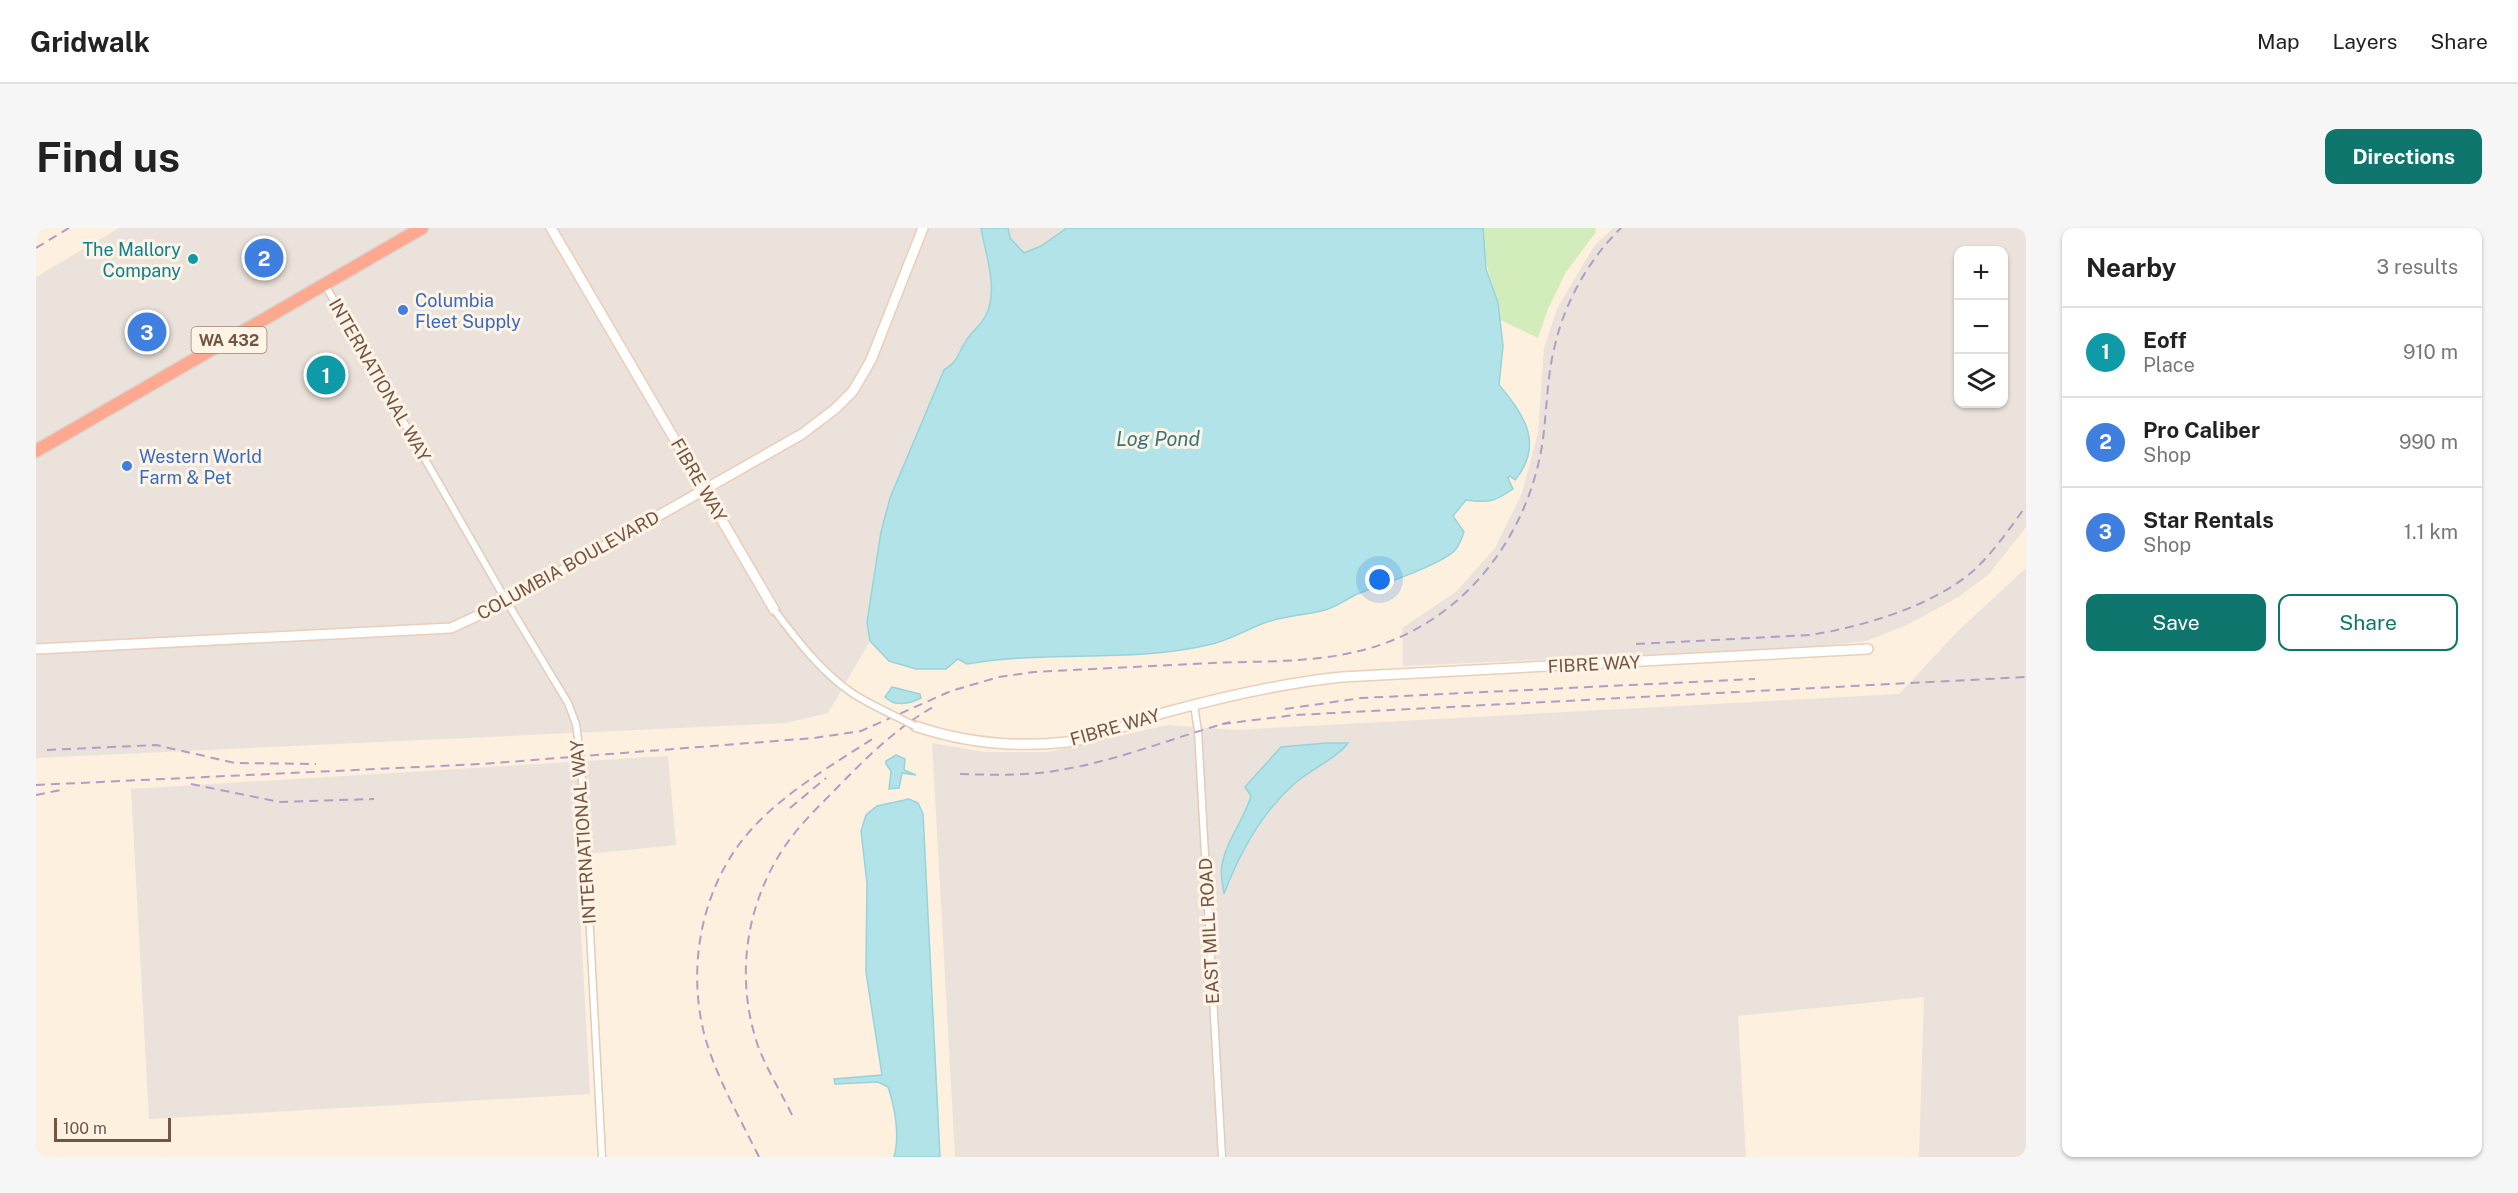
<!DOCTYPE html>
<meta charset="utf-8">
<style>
:root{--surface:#fff;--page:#f6f6f6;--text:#222;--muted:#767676;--line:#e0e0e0;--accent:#0f766e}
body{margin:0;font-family:"Public Sans",sans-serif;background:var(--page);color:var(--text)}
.controls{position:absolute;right:18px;top:18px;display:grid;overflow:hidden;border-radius:12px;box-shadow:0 2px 4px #0004}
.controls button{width:54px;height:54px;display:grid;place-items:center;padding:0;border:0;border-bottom:2px solid var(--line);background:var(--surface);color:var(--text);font:30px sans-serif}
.scale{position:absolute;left:18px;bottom:15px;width:117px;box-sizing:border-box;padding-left:6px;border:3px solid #765445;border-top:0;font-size:16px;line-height:21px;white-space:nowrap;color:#765445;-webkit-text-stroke:4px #fff4e6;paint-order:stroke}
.you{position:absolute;left:1344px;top:352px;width:21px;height:21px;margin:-15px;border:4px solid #fff;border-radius:50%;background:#1a73e8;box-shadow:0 0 0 9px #1a73e833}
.badge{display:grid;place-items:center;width:39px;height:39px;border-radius:50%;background:var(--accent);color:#fff;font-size:20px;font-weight:700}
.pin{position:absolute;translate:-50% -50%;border:3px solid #fff;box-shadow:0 2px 6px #0006}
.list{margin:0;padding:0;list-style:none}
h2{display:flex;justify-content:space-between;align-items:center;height:78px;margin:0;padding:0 24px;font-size:26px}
h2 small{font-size:20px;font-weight:400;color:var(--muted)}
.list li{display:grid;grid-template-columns:39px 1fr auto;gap:18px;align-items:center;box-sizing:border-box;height:90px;padding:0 24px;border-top:2px solid var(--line)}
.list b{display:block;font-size:22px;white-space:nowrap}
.list p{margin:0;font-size:20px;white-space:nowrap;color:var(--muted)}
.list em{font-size:20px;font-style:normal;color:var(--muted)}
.actions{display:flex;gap:12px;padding:18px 24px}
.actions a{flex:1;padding:14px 0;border:2px solid var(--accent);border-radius:12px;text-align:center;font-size:21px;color:var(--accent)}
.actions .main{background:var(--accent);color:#fff}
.icon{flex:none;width:33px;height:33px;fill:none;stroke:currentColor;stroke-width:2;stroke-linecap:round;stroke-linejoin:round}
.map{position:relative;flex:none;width:1990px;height:929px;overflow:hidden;border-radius:12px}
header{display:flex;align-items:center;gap:36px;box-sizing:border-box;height:84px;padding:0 30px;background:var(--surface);border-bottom:2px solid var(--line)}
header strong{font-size:28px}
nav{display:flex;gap:33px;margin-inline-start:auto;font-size:21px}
.intro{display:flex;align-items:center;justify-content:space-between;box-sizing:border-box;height:144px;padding:0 36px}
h1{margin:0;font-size:42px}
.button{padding:15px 27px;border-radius:12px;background:var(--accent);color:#fff;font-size:21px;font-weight:700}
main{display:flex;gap:36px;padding:0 36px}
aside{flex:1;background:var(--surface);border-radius:12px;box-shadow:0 2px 4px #0004}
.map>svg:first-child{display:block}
</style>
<header>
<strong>Gridwalk</strong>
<nav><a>Map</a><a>Layers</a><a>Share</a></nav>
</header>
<div class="intro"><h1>Find us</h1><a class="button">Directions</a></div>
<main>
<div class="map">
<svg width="1990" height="929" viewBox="0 0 1990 929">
<rect width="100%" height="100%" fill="#fef0de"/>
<g fill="#ebe2db" fill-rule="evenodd">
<path d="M83 0H945L957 62 954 77 946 95 924 121 920 134 908 142 854 270 833 375 831 394 834 413 792 485 750 495 0 530V49Z"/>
<path d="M972 0H1031L1005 18 987 25 974 10Z"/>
<path d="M1577 0H1990V299L1953 346 1924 368 1871 397 1830 413 1766 420 1367 438 1366 400 1421 363 1459 320 1486 265 1502 205 1508 120 1521 81 1558 18ZM1922 22H1968V176H1922Z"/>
<path d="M1990 340V929H1883L1888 769 1702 788 1710 929H919L896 515 949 524H1012L1132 497 1198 502 1863 466 1922 403Z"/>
<path d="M632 528 640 617 541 627 554 866 113 891 95 561Z"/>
</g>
<path fill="#d2ecbc" d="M1447 0H1559L1560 4 1530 44 1512 81 1502 110 1462 91C1462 59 1444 34 1447 0Z"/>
<g fill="#b2e3e9" stroke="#97d3db" stroke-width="1.5">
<path d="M945 0H972L974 10 988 25 1005 18 1031 0H1447L1450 41 1462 75 1467 118 1463 157C1489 187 1508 217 1479 252L1474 248 1472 250 1477 261C1458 274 1453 275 1430 272L1417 288 1428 304C1426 309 1424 316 1420 321 1408 336 1342 358 1321 366 1311 371 1300 379 1289 382 1270 387 1250 388 1231 394 1211 401 1193 413 1172 417 1094 435 1010 422 931 436L922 431 910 441H880L853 433 834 413 831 394 845 304 854 270 908 142C925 131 920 127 930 113 934 106 940 101 945 95 966 68 950 30 945 0Z"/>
<path d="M856 459 884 466 885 470C873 476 859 479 849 469Z"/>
<path d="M1291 515H1312C1303 529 1270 544 1257 557 1225 586 1203 626 1188 666 1187 657 1184 646 1186 637 1190 613 1208 592 1215 568L1209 559 1245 519Z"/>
<path d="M860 527 869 531 868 542 880 547 866 545 863 560 853 561 855 543 850 536V533Z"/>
<path d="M873 571 882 575 887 586 904 929H858C864 909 859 879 852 859L842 854 799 856 798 851 846 847 830 744 831 655 825 603 830 587 841 578Z"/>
</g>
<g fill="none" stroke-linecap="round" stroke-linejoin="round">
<g stroke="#e2ccba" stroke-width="9">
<g id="street">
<path d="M289 57 471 374 532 475 540 496 545 534 566 929"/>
<path d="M1158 477 1162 503 1186 929"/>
</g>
</g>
<g stroke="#eaceb9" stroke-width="12">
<g id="secondary">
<path d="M515 0 739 383"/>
<path d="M0 421 415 400 471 374 766 206 799 181 817 163 835 132 887 0"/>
<path d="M879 498C929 515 978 520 1031 514 1062 510 1097 494 1127 485 1186 469 1245 455 1306 449L1832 421"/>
</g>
</g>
<g stroke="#dbd3cf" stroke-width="15">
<path id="highway" d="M0 223 386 0"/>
</g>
<use href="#street" stroke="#fff" stroke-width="6"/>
<use href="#secondary" stroke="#fff" stroke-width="9"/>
<use href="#highway" stroke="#fea890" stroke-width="12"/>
<g stroke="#b29dc7" stroke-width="2" stroke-dasharray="9 6" stroke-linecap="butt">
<path d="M0 20 33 0"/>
<path d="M1600 416 1774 407C1826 399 1897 378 1937 343 1957 325 1974 300 1990 278"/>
<path d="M1249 481 1325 470 1719 451"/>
<path d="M1186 496 1259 487 1990 449"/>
<path d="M11 522 120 517 199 535 280 536"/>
<path d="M924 546C960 547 995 548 1030 541 1086 531 1139 509 1194 494"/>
<path d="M155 556 244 574 338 571"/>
<path d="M0 557 446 536 778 510 825 503 915 463 963 449 998 444C1057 441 1116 438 1175 435 1224 433 1275 435 1323 423 1424 399 1493 311 1507 211 1511 180 1511 148 1519 117 1529 74 1553 31 1585 0"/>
<path d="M0 567 25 562"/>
<path d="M754 580 790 550"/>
<path d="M756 887C745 864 731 842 722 818 699 751 709 677 749 618 762 599 778 583 794 567 826 534 857 502 897 479"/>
<path d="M723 929C704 890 681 851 669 809 651 742 664 665 708 610 743 567 795 538 841 508"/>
</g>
<g stroke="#e2ccba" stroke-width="9" stroke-linecap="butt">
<path id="street-bridge" d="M739 383C762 413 785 444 816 465 836 478 858 487 879 498"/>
</g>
<use href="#street-bridge" stroke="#fff" stroke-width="6"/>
</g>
<circle fill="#0f9aa8" stroke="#fff4e6" stroke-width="2" cx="157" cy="31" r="6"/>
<g fill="#3f7fe0" stroke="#fff4e6" stroke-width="2">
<circle cx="367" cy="82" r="6"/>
<circle cx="91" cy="238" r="6"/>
</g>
<g text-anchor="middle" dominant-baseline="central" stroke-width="6" stroke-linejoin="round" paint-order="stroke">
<rect fill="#fff4e6" stroke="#9f8475" stroke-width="1.5" x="155.5" y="99" width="75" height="26" rx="4.5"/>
<g font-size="16" font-weight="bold" fill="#765445">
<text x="193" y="112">WA 432</text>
</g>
<g font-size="18" fill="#0d838f" stroke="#fff4e6" text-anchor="end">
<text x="145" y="21">The Mallory<tspan x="145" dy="21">Company</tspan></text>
</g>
<g font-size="18" fill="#366cbe" stroke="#fff4e6" text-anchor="start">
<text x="379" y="72">Columbia<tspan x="379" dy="21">Fleet Supply</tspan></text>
<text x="103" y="228">Western World<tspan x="103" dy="21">Farm &amp; Pet</tspan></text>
</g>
<g font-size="18" fill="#765445" stroke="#fff4e6">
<text transform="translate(344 152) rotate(60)">INTERNATIONAL WAY</text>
<text transform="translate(663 252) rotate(60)">FIBRE WAY</text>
<text transform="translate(532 337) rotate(-29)">COLUMBIA BOULEVARD</text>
<text transform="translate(1558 436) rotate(-3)">FIBRE WAY</text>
<text transform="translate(1079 499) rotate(-16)">FIBRE WAY</text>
<text transform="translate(547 604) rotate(-94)">INTERNATIONAL WAY</text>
<text transform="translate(1173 703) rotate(-93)">EAST MILL ROAD</text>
</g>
<g font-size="20" font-style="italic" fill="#37757d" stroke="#fff4e6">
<text x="1122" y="211">Log Pond</text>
</g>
</g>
</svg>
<div class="controls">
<button>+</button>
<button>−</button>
<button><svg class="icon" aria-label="layers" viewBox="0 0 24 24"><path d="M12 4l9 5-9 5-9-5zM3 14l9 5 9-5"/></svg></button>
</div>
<div class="scale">100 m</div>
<div class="you"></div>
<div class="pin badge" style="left:290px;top:147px;background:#0f9aa8">1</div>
<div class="pin badge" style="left:228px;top:30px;background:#3f7fe0">2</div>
<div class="pin badge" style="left:111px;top:104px;background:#3f7fe0">3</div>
</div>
<aside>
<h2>Nearby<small>3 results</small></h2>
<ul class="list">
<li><span class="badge" style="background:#0f9aa8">1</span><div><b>Eoff</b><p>Place</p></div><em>910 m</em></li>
<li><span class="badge" style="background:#3f7fe0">2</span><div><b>Pro Caliber</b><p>Shop</p></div><em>990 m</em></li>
<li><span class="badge" style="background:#3f7fe0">3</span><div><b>Star Rentals</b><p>Shop</p></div><em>1.1 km</em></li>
</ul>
<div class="actions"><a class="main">Save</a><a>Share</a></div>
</aside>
</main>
